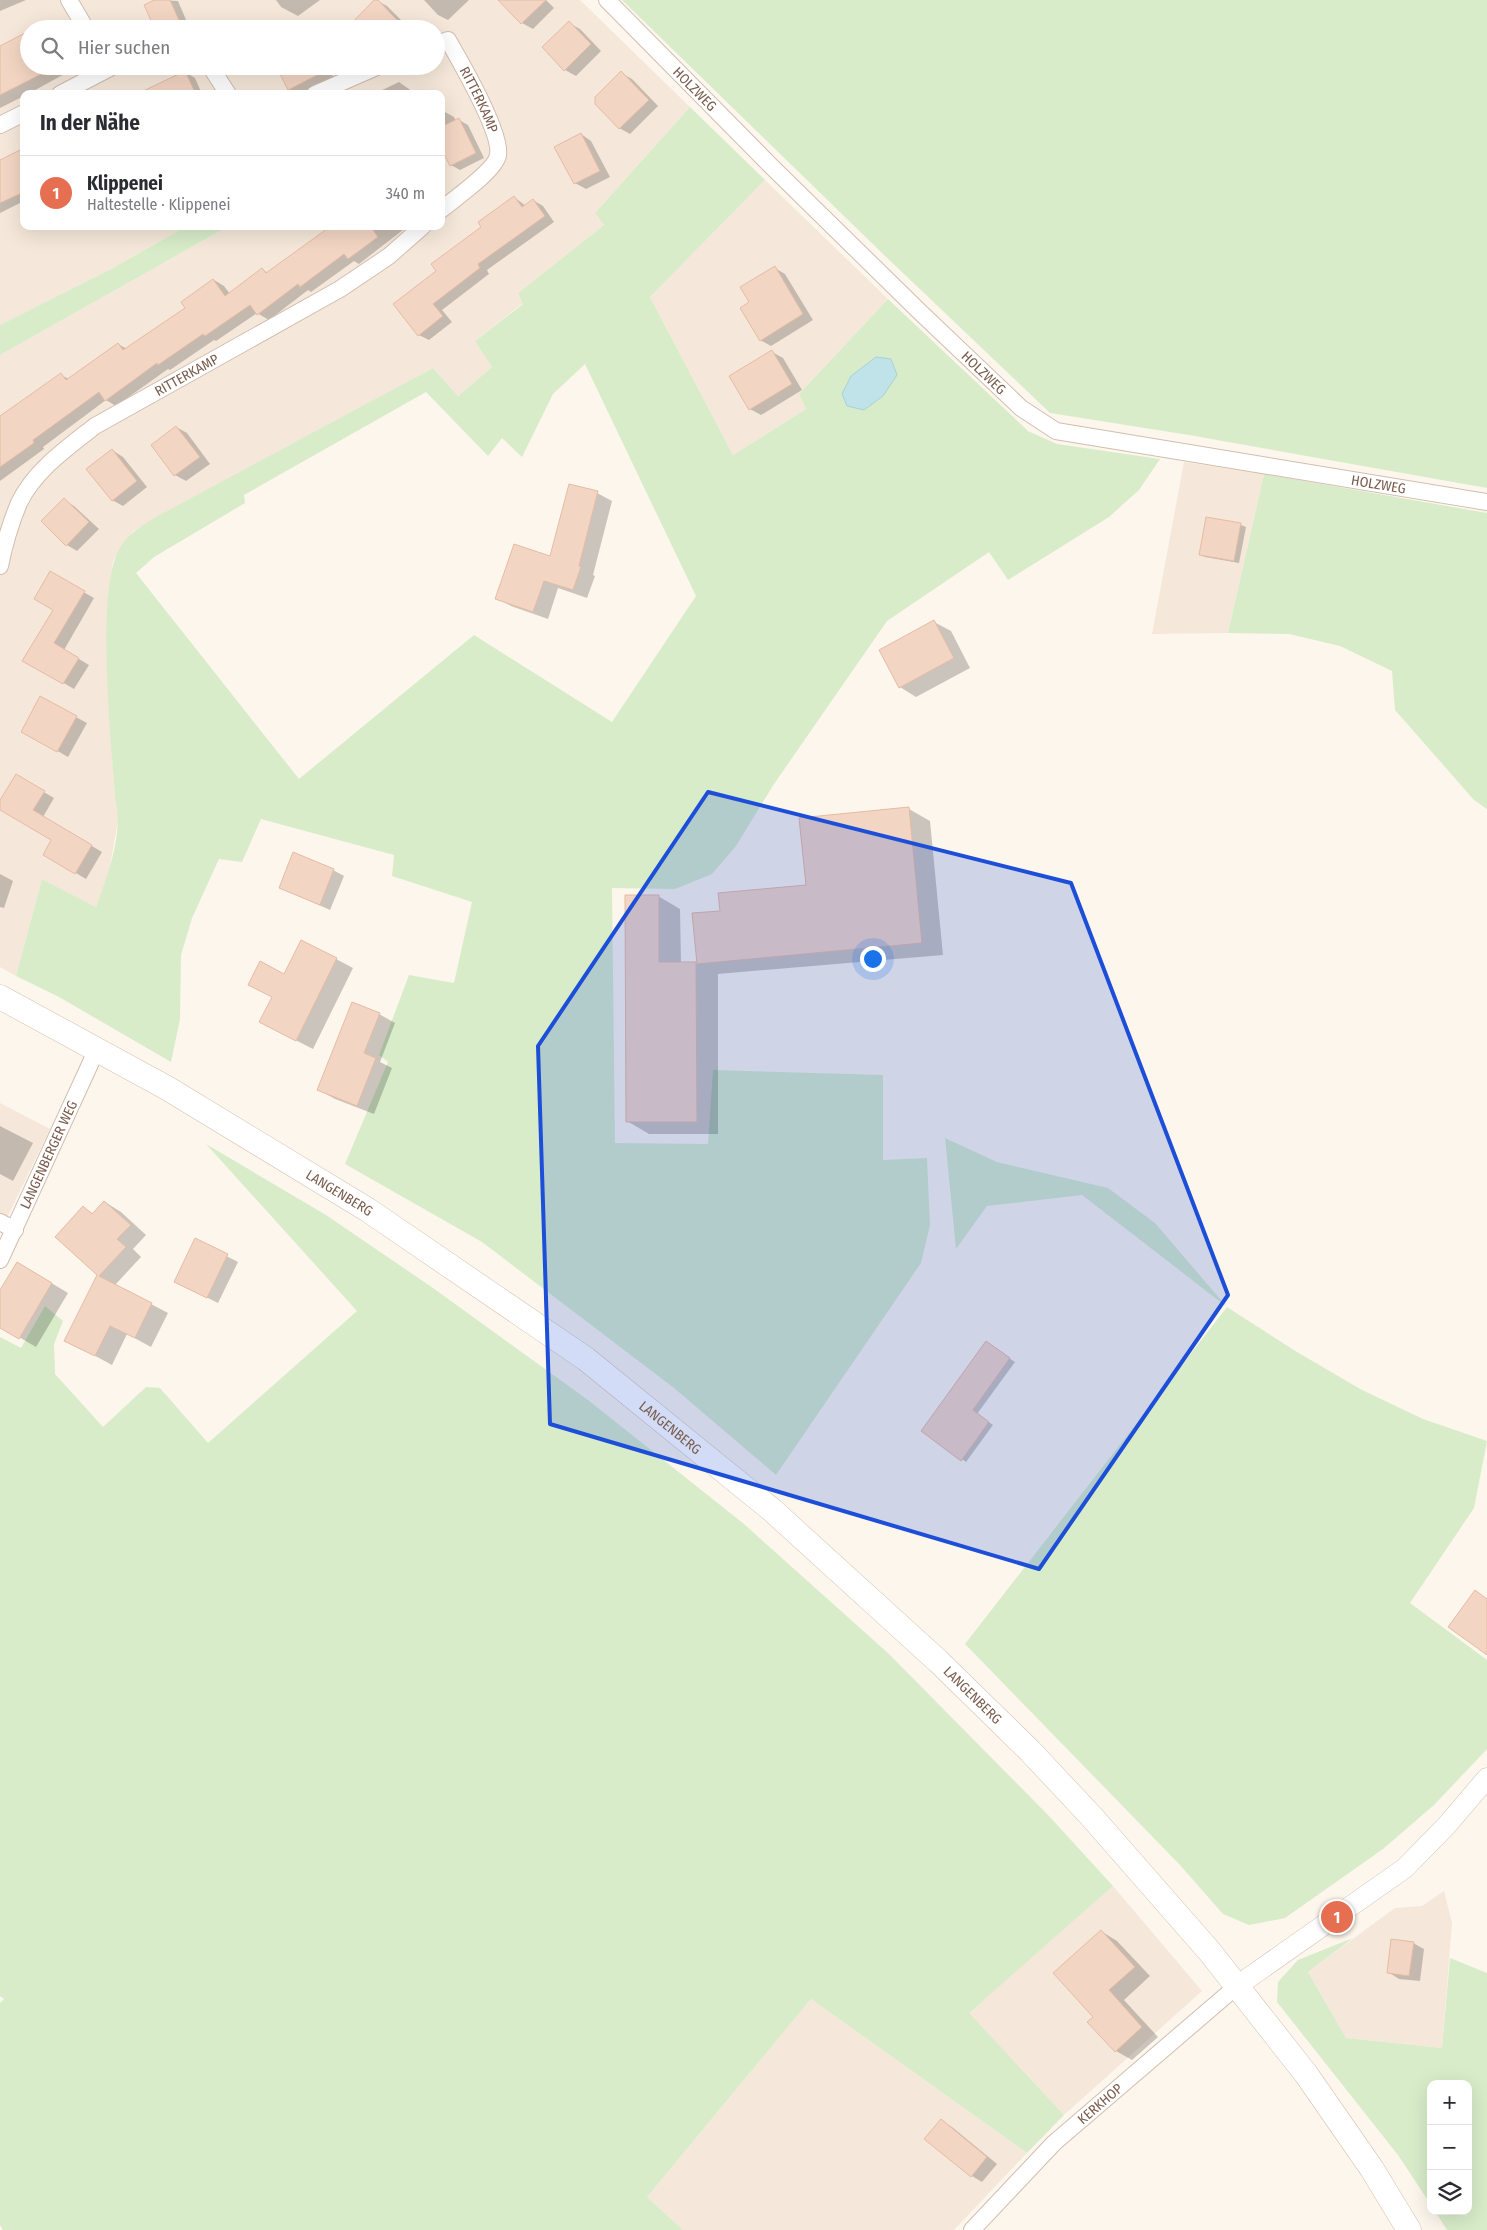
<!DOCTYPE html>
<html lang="de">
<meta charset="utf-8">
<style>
:root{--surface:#fff;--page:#f2f2f3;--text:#2b2b33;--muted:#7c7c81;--line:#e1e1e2;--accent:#e76f51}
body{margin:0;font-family:"Fira Sans Condensed",sans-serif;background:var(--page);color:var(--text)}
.controls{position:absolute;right:15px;bottom:15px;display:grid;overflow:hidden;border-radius:10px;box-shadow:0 5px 20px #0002}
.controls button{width:45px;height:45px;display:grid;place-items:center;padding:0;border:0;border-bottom:1px solid var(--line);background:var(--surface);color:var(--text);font:25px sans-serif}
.you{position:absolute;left:872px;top:958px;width:18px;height:18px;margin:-12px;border:4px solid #fff;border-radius:50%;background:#1a73e8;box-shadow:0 0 0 8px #1a73e833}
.badge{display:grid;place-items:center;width:32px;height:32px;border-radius:50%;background:var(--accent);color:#fff;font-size:16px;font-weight:700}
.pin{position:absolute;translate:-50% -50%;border:2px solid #fff;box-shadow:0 1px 5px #0006}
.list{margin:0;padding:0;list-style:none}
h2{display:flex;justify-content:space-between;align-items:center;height:65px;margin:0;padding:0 20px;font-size:21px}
h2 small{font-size:16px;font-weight:400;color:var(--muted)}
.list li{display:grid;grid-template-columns:32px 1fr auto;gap:15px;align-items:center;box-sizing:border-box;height:75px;padding:0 20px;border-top:1px solid var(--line)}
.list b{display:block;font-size:19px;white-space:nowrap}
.list p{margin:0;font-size:16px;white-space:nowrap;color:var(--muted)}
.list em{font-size:16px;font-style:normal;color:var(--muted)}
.icon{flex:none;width:28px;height:28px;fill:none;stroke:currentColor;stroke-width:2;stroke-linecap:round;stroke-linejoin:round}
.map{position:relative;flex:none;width:1487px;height:2230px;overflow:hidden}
.search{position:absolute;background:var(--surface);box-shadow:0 5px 20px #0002;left:20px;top:20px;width:425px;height:55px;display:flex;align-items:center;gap:12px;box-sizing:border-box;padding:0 18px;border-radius:28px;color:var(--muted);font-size:19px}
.panel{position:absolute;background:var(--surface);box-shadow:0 5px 20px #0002;left:20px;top:90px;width:425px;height:140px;border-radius:10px}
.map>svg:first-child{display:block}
</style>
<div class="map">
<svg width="1487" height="2230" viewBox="0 0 1487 2230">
<rect width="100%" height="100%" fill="#fdf6ec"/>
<g fill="#f5e8da" fill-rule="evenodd">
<path d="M0 0H580L690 107 595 213 604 225 518 293 523 303 476 340 492 367 458 396 433 368 133 531 113 561 108 601 107 661 115 798 119 814 109 872 96 907 42 879 16 976 0 967V355L229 226H441V94H24V226H187L111 269 0 325ZM29 29H436V66H29Z"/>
<path d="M765 180 888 299 799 394 806 409 733 455 650 297Z"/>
<path d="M1184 462 1264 474 1228 633 1152 634Z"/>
<path d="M0 1103 50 1129 0 1232Z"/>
<path d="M1113 1886 1202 1991 1064 2115 968 2013Z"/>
<path d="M1444 1891 1452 1923 1442 2048 1346 2038 1308 1972 1395 1908 1422 1906Z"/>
<path d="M811 1999 1027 2153 954 2230H683L647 2197Z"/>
</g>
<g fill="#d8ecc9" fill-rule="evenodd">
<path d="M622 0H1487V488L1189 435 1050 413 882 253Z"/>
<path d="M690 107 765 180 650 297 733 455 806 409 799 394 888 299 1028 431 1057 444 1160 459 1139 490 1109 517 1008 580 989 552 887 621 774 784 736 846 712 874 675 889 612 888 615 1143 708 1144 713 1070 883 1075V1160L927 1158 930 1225 921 1263 776 1475 674 1388 482 1242 345 1164 388 1062 379 1055 409 975 454 983 472 902 392 876 394 855 261 819 242 862 219 859 192 918 181 955 180 1019 171 1062 59 997 16 976 42 879 96 907C108 874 124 833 115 798 112 745 94 586 121 546 130 532 143 525 156 517L433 368 458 396 492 367 475 341 523 304 518 293 604 225 595 213ZM585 364 696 596 612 722 474 635 299 779 136 573 154 557 245 503 244 495 426 392 488 456 502 438 522 457 553 394Z"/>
<path d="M187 226H229L0 355V325L111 269Z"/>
<path d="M1264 474 1487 513V809L1474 800 1395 710 1392 671 1340 646 1289 634 1228 633Z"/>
<path d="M945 1138 997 1162 1108 1188 1155 1223 1227 1307 1297 1352 1362 1390 1423 1419 1487 1441 1474 1508 1410 1603 1487 1660V1749L1434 1805 1383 1849 1285 1918 1249 1925 1223 1914 1180 1865 965 1644 1227 1307 1082 1195 987 1206 956 1249Z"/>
<path d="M206 1144 326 1215 433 1288 588 1400 744 1524 889 1654 1049 1816 1113 1886 969 2013 1064 2115 1027 2153 811 1999 647 2197 683 2230H3L0 2225V2003L4 1999 0 1996V1337L21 1348 45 1306 63 1321 54 1344 55 1374 103 1427 146 1387 160 1388 208 1443 357 1311Z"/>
<path d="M1353 1938 1308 1972 1346 2038 1442 2048 1450 1958 1487 1973V2230H1447L1435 2211H1468V2084H1431V2205L1398 2155 1277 2002 1278 1982 1298 1960Z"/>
</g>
<path fill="#bfe3e8" stroke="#a5d3da" d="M876 357 891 359 897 375 883 396 864 410 847 406 842 394 851 376Z"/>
<g fill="#0003">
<path d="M0 0H26L0 11Z"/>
<path d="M157 0 178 1 190 29H156Z"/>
<path d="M276 0H320L298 16 281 7Z"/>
<path d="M376 0 387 6 408 27 355 29Z"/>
<path d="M424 0H469L448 20 438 15Z"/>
<path d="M500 0H546L554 8 533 29 522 23Z"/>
<path d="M51 21 63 29H36Z"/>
<path d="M569 23 580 29 601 51 576 76 565 70Z"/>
<path d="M0 65 29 66H79L28 94H24V96L0 108Z"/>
<path d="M328 66 334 78 303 94H296L289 89Z"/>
<path d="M185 72 195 78 202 94H140Z"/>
<path d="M621 73 632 79 658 106 630 134 619 128Z"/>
<path d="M399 82 416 94H374Z"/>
<path d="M445 112 454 117 456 121 459 120 468 125 484 158 460 170 451 165 441 145V113Z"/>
<path d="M581 134 591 141 610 177 586 189 575 183Z"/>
<path d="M24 151V201L0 213V163Z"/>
<path d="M514 197 526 206 533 200 543 206 554 222 487 270 489 274 442 310 452 322 429 340 419 335 437 271Z"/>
<path d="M327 226H408L359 264 354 261 311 292 308 290 269 320 257 313 216 341 214 340 170 370 168 369 116 406 106 400 43 447 44 449 0 481V418L61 375 69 379 118 344 127 349 187 308 214 280 224 286 230 294 262 270 269 273 328 230Z"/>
<path d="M775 268 785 274 813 320 771 346 760 340 751 302Z"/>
<path d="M772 352 783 358 802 390 761 415 750 409Z"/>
<path d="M176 427 187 433 210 464 186 481 175 475 152 445Z"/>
<path d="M112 450 123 457 147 487 123 506 112 500Z"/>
<path d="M597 493 612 501 593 575 595 576 587 598 558 588 548 619 511 606 497 598 551 558Z"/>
<path d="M64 500 74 506 99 529 77 551 67 545Z"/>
<path d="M1241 525 1246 527 1239 563 1205 557 1200 554Z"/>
<path d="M50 573 94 598 64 650 89 665 74 689 24 660 54 609Z"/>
<path d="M934 622 951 631 970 668 916 697 900 687Z"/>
<path d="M41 698 87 723 68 757 23 731Z"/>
<path d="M16 776 54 798 43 817 102 852 86 879 44 854 53 840 0 808V803Z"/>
<path d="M909 809 930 821 943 955 718 974V1134H649L627 1121 658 896 680 909 681 963 698 964 693 914 721 912 807 886Z"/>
<path d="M333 870 344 876 330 910 281 888Z"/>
<path d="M0 874 13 881 4 908 0 907Z"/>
<path d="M302 941 353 968 313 1049 260 1022Z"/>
<path d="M379 1014 395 1023 380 1062 392 1068 374 1114 335 1099 319 1090Z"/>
<path d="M0 1126 33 1143 13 1181 0 1174Z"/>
<path d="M105 1202 121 1212 146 1235 133 1249 141 1257 115 1285 168 1313 151 1347 127 1334 112 1365 66 1340 98 1275 84 1208 94 1214Z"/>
<path d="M195 1240 238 1262 218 1303 186 1287Z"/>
<path d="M18 1263 68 1293 36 1347 0 1326V1293Z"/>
<path d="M987 1343 1015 1362 977 1414 993 1425 966 1462 962 1459Z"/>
<path d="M1101 1931 1117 1941 1150 1976 1124 2000 1158 2037 1132 2060 1116 2051 1094 2017Z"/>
<path d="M1413 1943 1424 1949 1420 1981 1399 1979 1388 1972Z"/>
<path d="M941 2121 952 2127 997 2164 982 2182 972 2176 926 2139Z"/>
</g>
<g fill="#f3d5c3" stroke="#e6bba3">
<path d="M154 0H170L183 29H155L144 5Z"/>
<path d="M374 0H378L398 21 390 29H346Z"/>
<path d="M498 0H546L521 24Z"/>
<path d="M569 21 591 44 564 71 542 47Z"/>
<path d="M29 31V66H57L0 95V46Z"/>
<path d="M276 66H335L288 90Z"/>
<path d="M185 71 196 94H137Z"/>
<path d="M621 71 649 100 619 129 595 104V97Z"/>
<path d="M459 118 476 153 450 166 441 148V127Z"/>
<path d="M581 133 600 171 574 184 554 147Z"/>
<path d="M24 148V192L0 203V160Z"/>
<path d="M514 196 522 207 533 199 545 216 478 264 480 268 433 304 443 316 418 336 393 304 436 271 431 264 481 227 478 222Z"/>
<path d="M331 226H370L378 237 348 259 344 254 300 287 298 284 257 315 250 305 205 336 203 334 158 365 157 363 105 401 99 392 33 440 34 443 0 467V416L61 373 66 380 118 343 123 350 185 308 181 302 213 279 225 296 262 268 266 273Z"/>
<path d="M775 266 803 314 760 341 740 308 749 302 740 287Z"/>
<path d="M772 350 792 384 749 410 729 376Z"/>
<path d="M176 426 200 457 174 476 151 445Z"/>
<path d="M112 449 137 481 112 501 86 469Z"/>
<path d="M569 484 598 491 579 566 581 567 573 590 544 581 533 612 495 599 514 544 550 556Z"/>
<path d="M64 498 89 522 66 546 41 521Z"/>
<path d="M1206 517 1241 523 1234 561 1199 555Z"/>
<path d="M50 571 85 591 54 643 79 658 63 684 22 661 53 610 34 599Z"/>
<path d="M934 620 954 658 899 688 879 650Z"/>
<path d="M40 696 77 716 57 752 21 732Z"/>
<path d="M16 774 45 791 33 810 92 845 75 874 43 855 51 840 0 810V800Z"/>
<path d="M909 807 922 943 697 964 692 913 720 911 718 893 806 885 799 818Z"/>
<path d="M293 852 334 869 320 905 279 888Z"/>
<path d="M625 895H659V962H696L697 1122H626Z"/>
<path d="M301 940 337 958 296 1041 259 1022 272 997 248 985 260 961 284 974Z"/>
<path d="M352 1002 380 1013 364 1053 376 1058 357 1106 317 1090Z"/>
<path d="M104 1201 131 1225 117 1239 126 1247 99 1276 152 1303 135 1338 110 1326 95 1356 64 1341 97 1275 55 1237 83 1206 92 1214Z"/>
<path d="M195 1238 228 1254 207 1298 174 1282Z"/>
<path d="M17 1262 52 1283 19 1339 0 1328V1290Z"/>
<path d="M986 1341 1010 1358 973 1410 989 1422 961 1461 921 1431Z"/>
<path d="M1475 1590 1487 1599V1655L1448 1627Z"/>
<path d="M1101 1930 1135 1967 1109 1990 1142 2027 1115 2052 1087 2022 1093 2017 1053 1973Z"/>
<path d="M1391 1939 1414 1942 1409 1976 1387 1973Z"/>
<path d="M941 2119 987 2157 971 2177 924 2139Z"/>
</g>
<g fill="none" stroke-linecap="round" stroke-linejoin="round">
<g stroke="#d1beb0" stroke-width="18">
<g id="minor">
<path d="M69 0 86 29"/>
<path id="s1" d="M607 0 770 165 920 312 1021 408 1056 431 1487 502"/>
<path id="s2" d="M436 44 448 40C460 61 502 133 498 155 496 170 454 199 441 210"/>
<path d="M210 66 228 94"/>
<path d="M60 94 110 68 109 66"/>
<path d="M315 94 379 66"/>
<path d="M0 125 24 113"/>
<path id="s3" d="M0 566C4 546 11 522 19 503 34 471 68 447 95 426L340 289 389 256 423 226"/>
<path d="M0 1222 15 1230"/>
<path id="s4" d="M0 1260 97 1049"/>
<path id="s5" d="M972 2230 1054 2143 1237 1986"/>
</g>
</g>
<g stroke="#d1beb0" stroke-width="21">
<path id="tertiary" d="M1237 1986 1405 1868 1447 1825 1487 1778"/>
</g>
<g stroke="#d6c0b0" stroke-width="25">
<g id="secondary">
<path id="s6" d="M0 997 167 1088 368 1210 586 1359 772 1510 938 1661 1030 1751 1091 1816 1210 1952 1306 2074 1372 2169 1409 2230"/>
</g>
</g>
<use href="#minor" stroke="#fff" stroke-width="16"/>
<use href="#tertiary" stroke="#fff" stroke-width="20"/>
<use href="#secondary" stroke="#fff" stroke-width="24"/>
</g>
<path fill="#1d4ed8" fill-opacity="0.2" stroke="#1d4ed8" stroke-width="4" stroke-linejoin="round" d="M708 792 1071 883 1228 1295 1039 1569 550 1424 538 1046Z"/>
<g text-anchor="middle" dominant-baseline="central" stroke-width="4.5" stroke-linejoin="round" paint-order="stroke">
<g font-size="14" fill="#7a5c4d" stroke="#fffaf3">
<text stroke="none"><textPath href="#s1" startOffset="125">HOLZWEG</textPath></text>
<text stroke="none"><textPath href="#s2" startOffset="80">RITTERKAMP</textPath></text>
<text stroke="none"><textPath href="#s1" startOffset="530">HOLZWEG</textPath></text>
<text stroke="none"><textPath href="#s3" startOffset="280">RITTERKAMP</textPath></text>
<text stroke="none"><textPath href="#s1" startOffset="950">HOLZWEG</textPath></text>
<text stroke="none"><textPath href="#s4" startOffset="116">LANGENBERGER WEG</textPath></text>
<text stroke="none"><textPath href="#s6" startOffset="392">LANGENBERG</textPath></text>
<text stroke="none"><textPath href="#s6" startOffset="798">LANGENBERG</textPath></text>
<text stroke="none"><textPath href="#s6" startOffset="1202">LANGENBERG</textPath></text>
<text stroke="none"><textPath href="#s5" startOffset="180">KERKHOP</textPath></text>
</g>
</g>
</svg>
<div class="controls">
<button>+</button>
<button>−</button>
<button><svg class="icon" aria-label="layers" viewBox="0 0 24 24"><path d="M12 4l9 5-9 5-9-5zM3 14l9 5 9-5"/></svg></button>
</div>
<div class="you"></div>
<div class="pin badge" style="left:1337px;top:1917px">1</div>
<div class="search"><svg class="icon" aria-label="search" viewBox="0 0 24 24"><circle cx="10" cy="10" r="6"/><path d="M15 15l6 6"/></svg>Hier suchen</div>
<section class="panel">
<h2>In der Nähe<small></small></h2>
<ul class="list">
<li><span class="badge">1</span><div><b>Klippenei</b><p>Haltestelle · Klippenei</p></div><em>340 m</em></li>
</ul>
</section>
</div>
